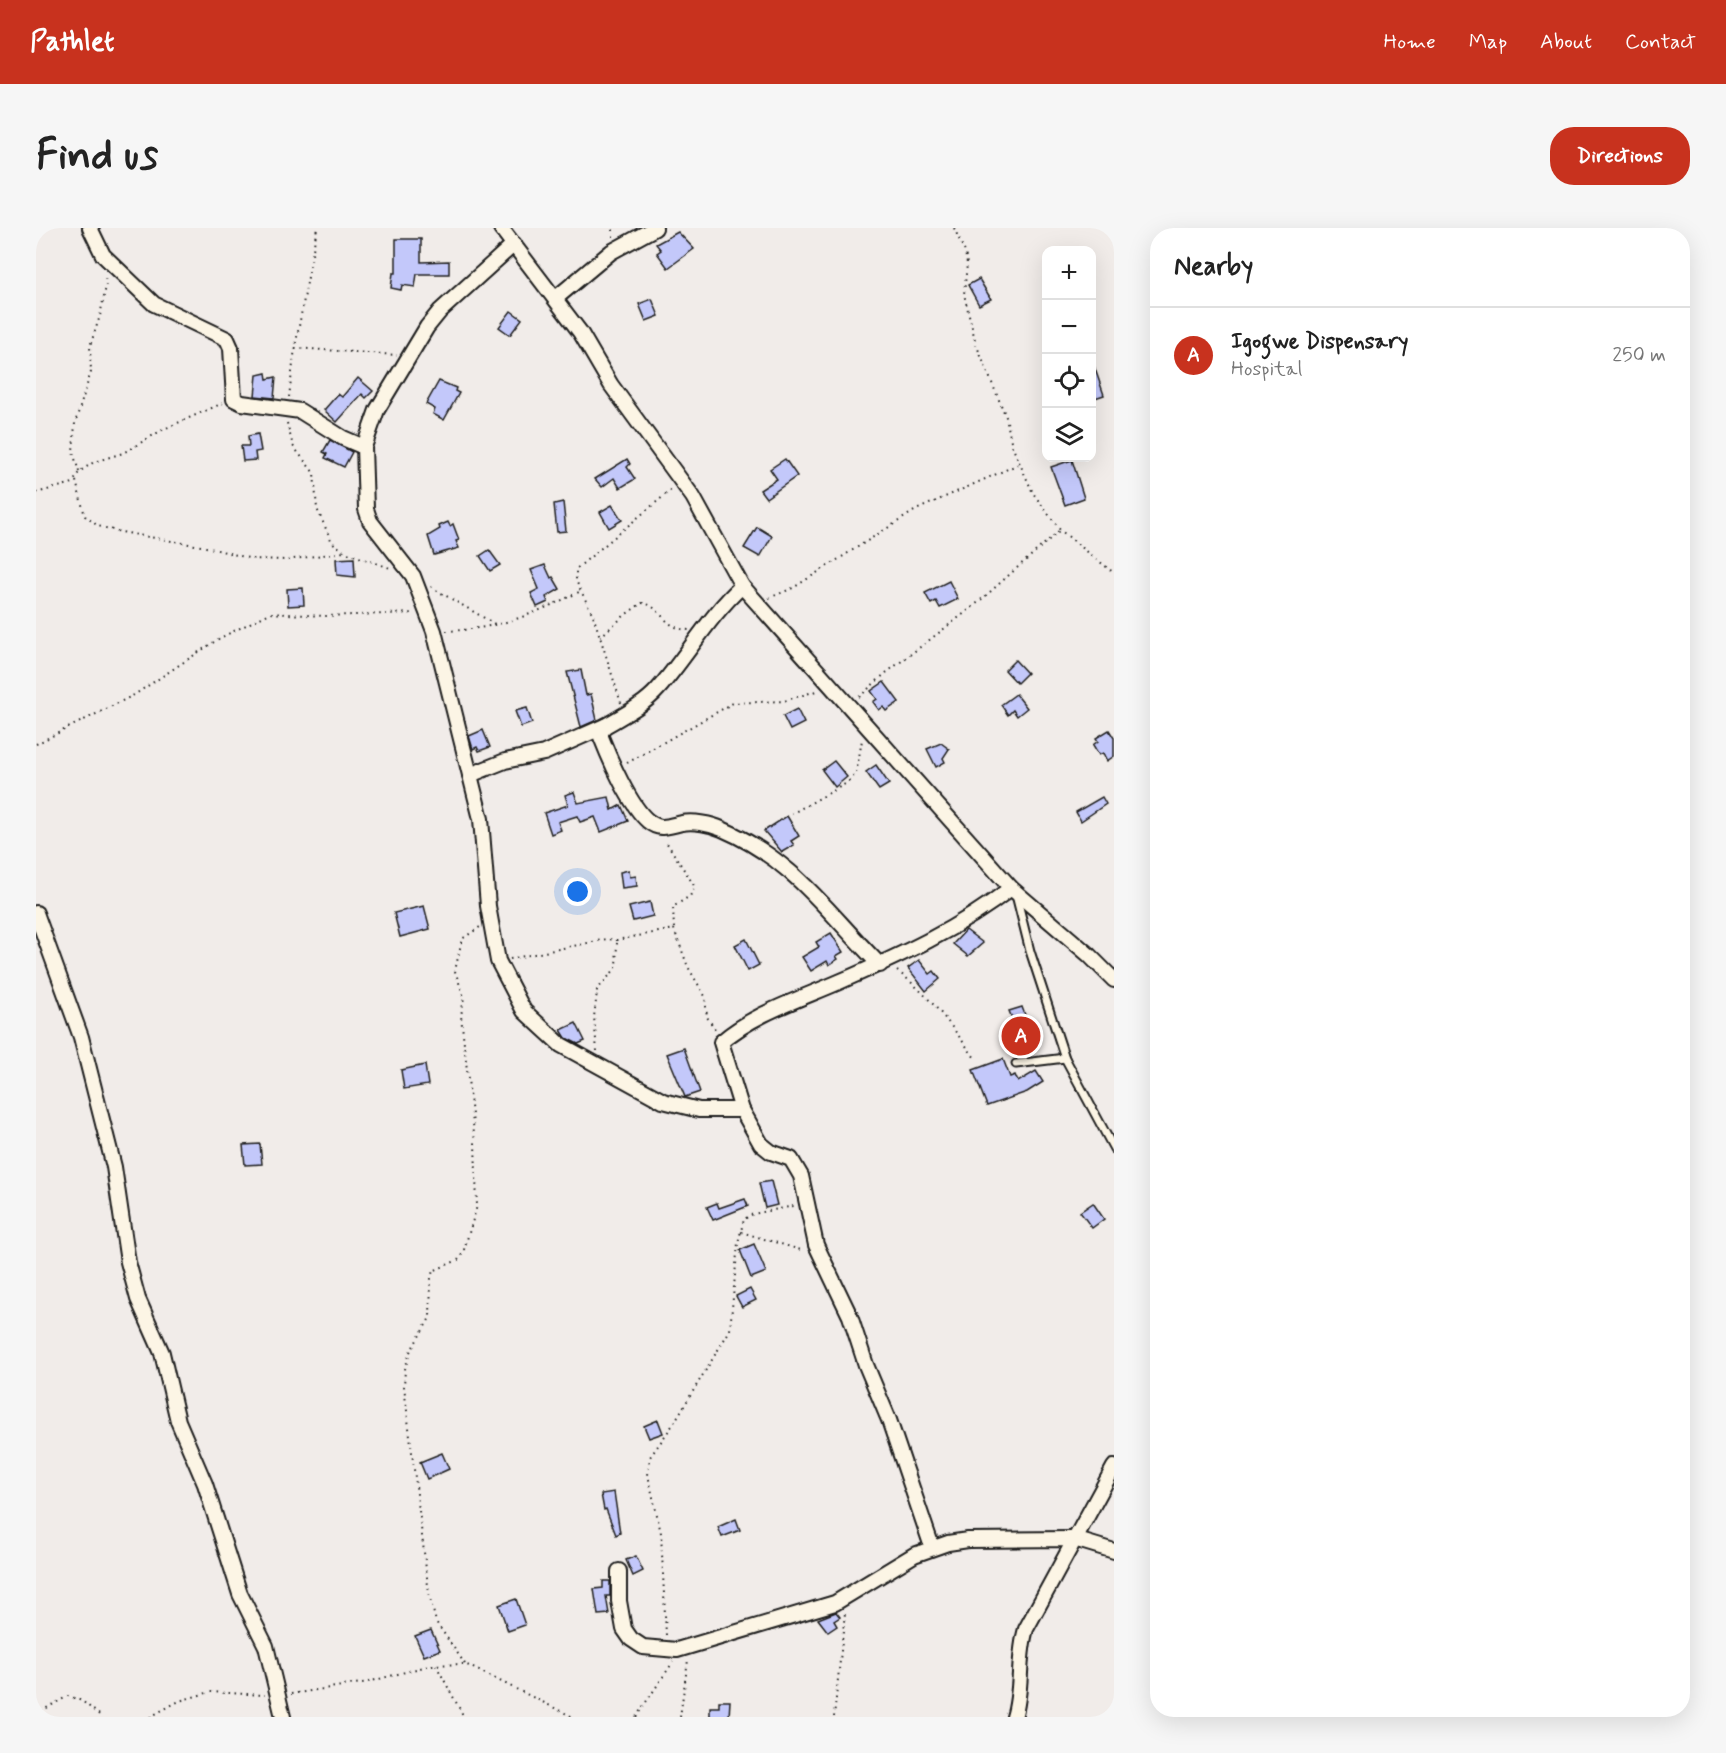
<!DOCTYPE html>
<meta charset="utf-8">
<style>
:root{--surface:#fff;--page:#f6f6f6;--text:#222;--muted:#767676;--line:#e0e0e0;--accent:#c8321e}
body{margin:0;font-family:Mynerve,sans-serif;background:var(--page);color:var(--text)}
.controls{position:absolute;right:18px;top:18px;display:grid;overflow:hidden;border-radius:12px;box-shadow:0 6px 24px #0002}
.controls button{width:54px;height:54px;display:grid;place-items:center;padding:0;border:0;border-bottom:2px solid var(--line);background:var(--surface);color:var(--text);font:30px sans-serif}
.you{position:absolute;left:542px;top:664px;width:21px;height:21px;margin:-15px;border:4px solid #fff;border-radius:50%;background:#1a73e8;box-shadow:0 0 0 9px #1a73e833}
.badge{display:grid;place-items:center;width:39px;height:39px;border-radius:50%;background:var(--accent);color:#fff;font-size:20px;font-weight:700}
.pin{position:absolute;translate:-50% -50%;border:3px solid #fff;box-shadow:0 2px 6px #0006}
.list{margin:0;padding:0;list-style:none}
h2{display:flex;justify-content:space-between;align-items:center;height:78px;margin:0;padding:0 24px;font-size:26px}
h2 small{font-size:20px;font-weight:400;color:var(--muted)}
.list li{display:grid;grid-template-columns:39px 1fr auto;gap:18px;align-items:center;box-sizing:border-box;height:96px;padding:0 24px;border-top:2px solid var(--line)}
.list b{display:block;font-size:22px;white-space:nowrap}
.list p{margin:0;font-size:20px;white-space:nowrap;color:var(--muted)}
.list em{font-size:20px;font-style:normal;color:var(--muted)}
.icon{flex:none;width:33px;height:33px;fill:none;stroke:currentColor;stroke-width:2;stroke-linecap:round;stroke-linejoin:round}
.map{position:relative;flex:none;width:1078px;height:1489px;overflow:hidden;border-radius:24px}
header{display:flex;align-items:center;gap:36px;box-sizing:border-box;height:84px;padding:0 30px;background:var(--accent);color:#fff}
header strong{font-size:28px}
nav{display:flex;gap:33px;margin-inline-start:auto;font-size:21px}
.intro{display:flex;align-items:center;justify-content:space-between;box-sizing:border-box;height:144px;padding:0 36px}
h1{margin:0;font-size:42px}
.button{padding:15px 27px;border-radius:24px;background:var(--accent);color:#fff;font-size:21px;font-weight:700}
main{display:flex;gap:36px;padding:0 36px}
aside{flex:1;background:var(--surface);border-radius:24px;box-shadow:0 6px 24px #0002}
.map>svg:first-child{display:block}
</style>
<header>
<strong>Pathlet</strong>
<nav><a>Home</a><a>Map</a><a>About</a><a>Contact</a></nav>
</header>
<div class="intro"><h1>Find us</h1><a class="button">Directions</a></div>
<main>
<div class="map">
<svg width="1078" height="1489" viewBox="0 0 1078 1489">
<rect width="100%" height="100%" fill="#f1ece9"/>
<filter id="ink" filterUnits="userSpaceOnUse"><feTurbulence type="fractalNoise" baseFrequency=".0167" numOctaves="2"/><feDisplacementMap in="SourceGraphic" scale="12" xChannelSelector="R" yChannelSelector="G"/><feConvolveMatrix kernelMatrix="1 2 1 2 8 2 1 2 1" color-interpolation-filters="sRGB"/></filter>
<g filter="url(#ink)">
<g fill="#c3c8fa" stroke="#1c1c1c" stroke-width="1.5">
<path d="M642 4 658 21 632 40 621 25 625 22 620 16Z"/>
<path d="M360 11H385V34L413 33V46H381L379 59 366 57 365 62 355 60 357 45H360Z"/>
<path d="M943 51 955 71 943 77 932 57Z"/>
<path d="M616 71 623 88 610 93 603 76Z"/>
<path d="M475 83 486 91 474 107 463 99Z"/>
<path d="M1057 135 1068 167 1056 171V136Z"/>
<path d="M230 145 231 151 240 149 238 170 219 168 221 147Z"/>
<path d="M322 150 337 163 330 170 326 166 301 194 288 182 302 166 306 169Z"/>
<path d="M403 153 420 160 419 163 423 165 408 192 397 186 399 181 390 176Z"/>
<path d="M222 206 225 223 219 224 220 232 207 233 205 218H213L212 208Z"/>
<path d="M294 212 316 224 308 239 289 230 291 226 287 224Z"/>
<path d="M591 231 594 236 591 239 599 251 584 260 578 250 566 259 559 251Z"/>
<path d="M749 231 761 248 730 270 724 262 741 251 734 241Z"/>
<path d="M1036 232 1048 270 1029 277 1015 239Z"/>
<path d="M527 274 530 303 521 304 518 276Z"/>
<path d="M576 277 586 292 573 300 564 284Z"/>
<path d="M412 294 414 298 417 296 423 312 420 313 423 320 398 327 392 308 404 301 403 298Z"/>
<path d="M721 299 736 308 724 329 708 320Z"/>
<path d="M453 322 464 337 454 343 444 328Z"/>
<path d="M318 330 319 349 301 347 300 331Z"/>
<path d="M509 337 515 350 517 349 524 361 510 369 512 374 501 379 495 365 503 361 495 342Z"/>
<path d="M913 353 922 371 904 380 900 373 895 376 889 365Z"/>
<path d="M267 360 268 377 252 378 251 361Z"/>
<path d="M979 432 991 445 981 455 969 442Z"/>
<path d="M545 442 550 467 555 466 561 492 545 499 531 444Z"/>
<path d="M848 454 863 474 850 483 847 479 843 482 837 474 841 471 835 463Z"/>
<path d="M980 466 991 480 981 488 977 482 972 487 965 477Z"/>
<path d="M491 480 496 495 485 499 479 483Z"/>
<path d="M761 481 768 495 754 502 747 488Z"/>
<path d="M447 502 454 519 443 523 441 519 437 521 433 508Z"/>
<path d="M1073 502 1078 510V528L1071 533 1067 525 1063 527 1057 517 1062 513 1060 510Z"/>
<path d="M905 515 913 521 907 530 909 534 900 539 891 521Z"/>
<path d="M798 533 811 549 799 559 786 542Z"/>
<path d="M840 537 853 556 843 562 830 544Z"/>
<path d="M538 564 542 575 573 569 576 582 585 577 592 593 565 604 559 589 544 594 541 588 522 594 525 602 515 606 508 585 532 577 529 567Z"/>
<path d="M1066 569 1070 576 1045 593 1040 584Z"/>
<path d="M751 588 763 608 755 613 758 617 746 624 728 603Z"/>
<path d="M593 642 594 649 600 648 601 658 586 660 584 644Z"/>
<path d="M614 674 617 688 597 693 593 679Z"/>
<path d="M388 678 394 701 364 709 358 685Z"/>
<path d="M930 702 947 715 932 728 917 716Z"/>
<path d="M795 705 807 724 800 728 802 731 793 737 791 733 775 743 766 729 783 719 780 714Z"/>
<path d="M710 711 723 737 712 743 699 717Z"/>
<path d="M883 732 894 746 898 743 904 751 890 763 872 740Z"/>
<path d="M986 779 999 814 977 821 971 803 980 800 973 783Z"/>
<path d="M540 795 549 813 542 816 530 810 525 802Z"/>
<path d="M648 820 664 864 649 869 631 826Z"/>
<path d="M967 831 974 849 979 847 982 854 1000 843 1007 854 991 864 951 878 937 842Z"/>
<path d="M389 837 392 857 368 861 365 842Z"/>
<path d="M224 916 226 936 209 937 207 917Z"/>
<path d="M735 953 741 977 729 980 723 955Z"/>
<path d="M709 971 712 978 677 992 671 979 681 975 683 980Z"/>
<path d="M1057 975 1068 991 1056 1000 1044 984Z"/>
<path d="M718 1016 730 1044 715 1050 704 1022Z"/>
<path d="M714 1061 720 1072 706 1079 700 1068Z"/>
<path d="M622 1192 627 1205 613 1210 608 1198Z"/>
<path d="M406 1225 413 1241 391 1251 384 1234Z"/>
<path d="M578 1264 584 1305 580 1307 570 1281 568 1282 565 1266Z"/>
<path d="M700 1291 704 1302 686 1309 682 1299Z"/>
<path d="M600 1328 607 1343 597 1348 590 1332Z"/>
<path d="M567 1353H574V1368H570L573 1386 562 1387 558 1361 567 1360Z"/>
<path d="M480 1371 489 1397 472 1403 463 1377Z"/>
<path d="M800 1384 804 1389 798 1393 801 1398 792 1404 782 1391Z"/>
<path d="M395 1402 404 1422 388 1428 379 1408Z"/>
<path d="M683 1473H694L693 1489H674V1479H683Z"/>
</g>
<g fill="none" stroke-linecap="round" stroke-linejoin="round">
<g stroke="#1c1c1c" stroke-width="11">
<g id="service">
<path d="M980 667 994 723 1029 830 1078 921"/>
<path d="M980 836 1029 830"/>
</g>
</g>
<g stroke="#1c1c1c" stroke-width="18">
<g id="minor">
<path d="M54 0 67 27 118 76 191 111 195 120 198 171 206 175 264 183 307 210 328 219"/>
<path d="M465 0 544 104 575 157 657 269 706 358 975 660 1053 727 1078 752"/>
<path d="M478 16 404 83 391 99 341 182 328 219 330 281 334 293 377 348 398 403 445 591 452 678 462 733 488 783 525 817 627 873 663 882H706"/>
<path d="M520 70 575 24 619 0"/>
<path d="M706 358C673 388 651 428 622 461 608 477 588 487 569 498L565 503V509C574 532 594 578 612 593 624 603 632 598 646 595 658 593 675 596 686 601 758 632 791 684 844 737"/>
<path d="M434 547 469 533 508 525 569 498"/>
<path d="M0 685 45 809 78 939 92 1034 102 1071 126 1125 142 1193 169 1256 204 1366 230 1418 247 1489"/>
<path d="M896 1319 853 1192 830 1137 814 1088 780 1017 765 948 755 931 735 924 725 916 706 882 685 814C719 785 762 772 803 754 863 728 923 701 975 660"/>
<path d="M583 1343V1373L588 1401 595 1411 607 1419 641 1422 799 1375 878 1327 912 1315 932 1312 1038 1311 1078 1323"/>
<path d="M978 1489C987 1460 981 1430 990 1401L1078 1239"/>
</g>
</g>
<g stroke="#1c1c1c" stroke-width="2" stroke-dasharray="1.5 4.5" stroke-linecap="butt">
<path d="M918 0 929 24 931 36 928 66 940 116 970 189 976 218 997 265 1024 302 1078 345"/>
<path d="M577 9V0"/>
<path d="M259 120 361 127"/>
<path d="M253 169 259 120 281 0"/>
<path d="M251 195 257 218 278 245 281 281 296 314 309 324 354 340"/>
<path d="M43 244 37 224 39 195 55 144 54 118 64 88 70 58 69 46"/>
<path d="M40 253 49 288 62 298 85 304 170 319 216 331 251 332 308 324"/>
<path d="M0 265 37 255 43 244 58 234 87 225 128 201 187 175"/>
<path d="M395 359 462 398"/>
<path d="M733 370 757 360 880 282 985 235"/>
<path d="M410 403C463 401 496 387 543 364"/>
<path d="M564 409 589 387 606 375C626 377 626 401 653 402"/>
<path d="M823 469 850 445 938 378 1024 302"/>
<path d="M585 475 557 387 540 353V341L635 262"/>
<path d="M0 516 98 467 184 410 234 385 288 388 379 385"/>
<path d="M591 535 697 475 748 473 780 463"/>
<path d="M755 586 811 555 820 546 826 512"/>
<path d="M638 701 652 739 669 768 671 789 679 801"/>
<path d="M474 731 571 711 581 712 638 701 637 679 654 668 659 659 629 612"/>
<path d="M861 743C893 766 916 799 939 830"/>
<path d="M561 823 558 789 560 773 561 762 580 740 581 714"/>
<path d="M705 1004 768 1023"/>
<path d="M630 1407 625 1305 612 1247 614 1229 636 1198 694 1102 702 1015 708 991 717 986 758 978"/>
<path d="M429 1436 400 1394 393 1366 368 1158 369 1141 374 1124 394 1090 395 1049 397 1043 422 1032 427 1025 441 978 439 914 425 788 428 769 419 743 426 711 444 699"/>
<path d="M400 1437 428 1489"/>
<path d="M255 1466 332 1454 395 1437 429 1436 537 1489"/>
<path d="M0 1486 32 1468 46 1473 66 1489"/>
<path d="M114 1489 143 1473 174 1464 229 1467"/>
<path d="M600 1489 637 1434"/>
<path d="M644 1489 652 1432"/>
<path d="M798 1489 809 1385"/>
</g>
<use href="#service" stroke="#fcf5e5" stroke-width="7"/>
<use href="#minor" stroke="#fcf5e5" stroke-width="14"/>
</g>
</g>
</svg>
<div class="controls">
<button>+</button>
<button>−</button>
<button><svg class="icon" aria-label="locate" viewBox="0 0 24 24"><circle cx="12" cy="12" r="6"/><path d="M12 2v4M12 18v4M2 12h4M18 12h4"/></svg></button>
<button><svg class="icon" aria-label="layers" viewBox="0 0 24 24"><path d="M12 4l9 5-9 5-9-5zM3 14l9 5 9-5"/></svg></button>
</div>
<div class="you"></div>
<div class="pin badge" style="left:985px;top:808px">A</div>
</div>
<aside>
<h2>Nearby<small></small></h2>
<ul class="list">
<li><span class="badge">A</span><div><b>Igogwe Dispensary</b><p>Hospital</p></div><em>250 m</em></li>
</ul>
</aside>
</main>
